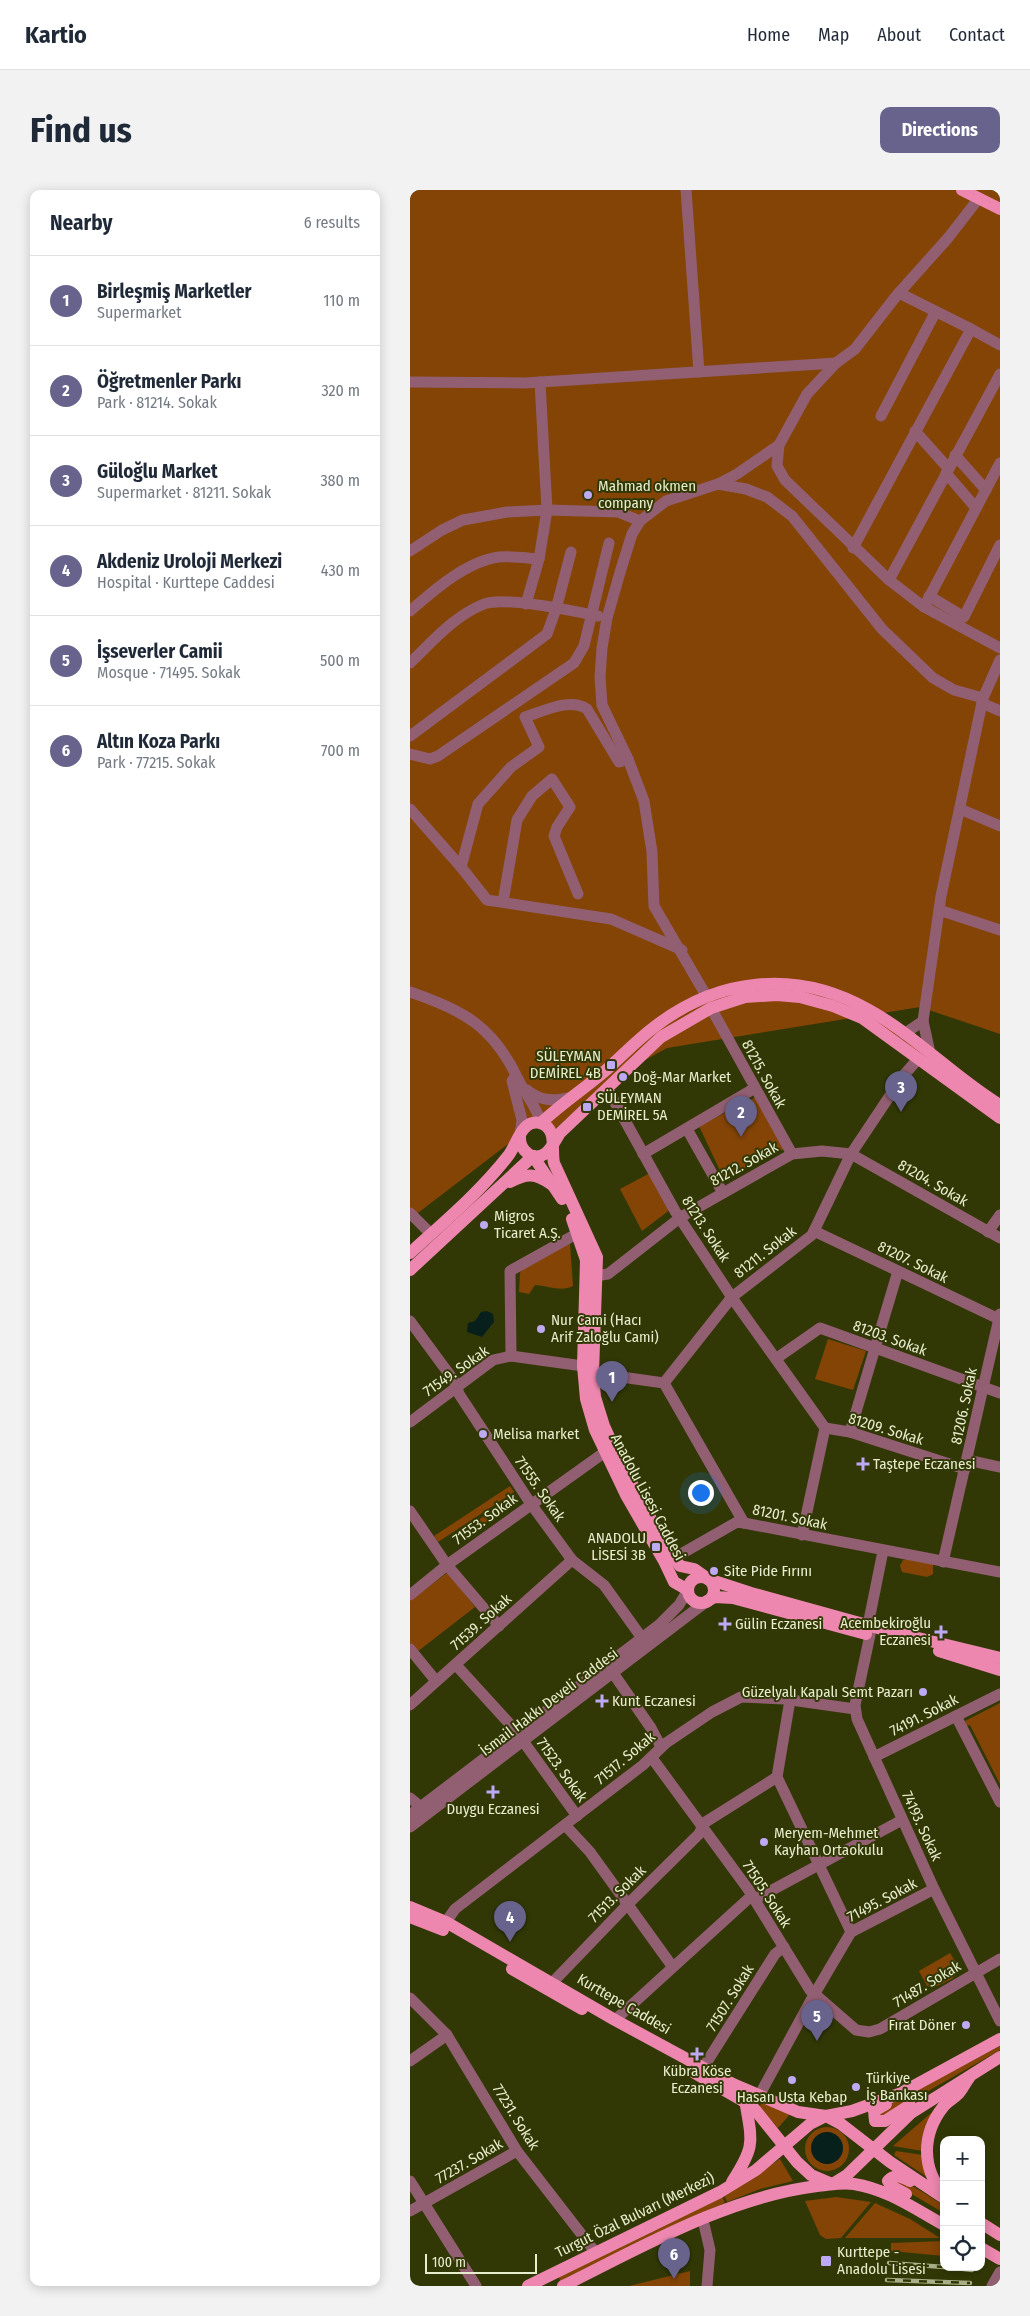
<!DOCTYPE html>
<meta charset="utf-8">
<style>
:root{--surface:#fff;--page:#f2f2f3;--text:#1f2937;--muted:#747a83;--line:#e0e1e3;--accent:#67638c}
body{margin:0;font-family:"Fira Sans Condensed",sans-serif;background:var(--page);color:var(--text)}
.controls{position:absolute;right:15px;bottom:15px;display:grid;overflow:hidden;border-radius:10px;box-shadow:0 2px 12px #0003}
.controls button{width:45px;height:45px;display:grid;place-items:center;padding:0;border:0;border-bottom:1px solid var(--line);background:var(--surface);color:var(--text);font:25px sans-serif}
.scale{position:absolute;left:15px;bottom:12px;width:112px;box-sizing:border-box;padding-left:5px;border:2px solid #e7edcd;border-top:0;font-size:14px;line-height:18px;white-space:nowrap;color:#e7edcd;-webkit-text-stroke:4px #323805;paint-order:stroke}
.you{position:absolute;left:290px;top:1302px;width:18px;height:18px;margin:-12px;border:4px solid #fff;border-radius:50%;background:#1a73e8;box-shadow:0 0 0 8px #1a73e833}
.badge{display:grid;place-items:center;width:32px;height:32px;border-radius:50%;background:var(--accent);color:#fff;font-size:16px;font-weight:700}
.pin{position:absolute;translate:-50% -41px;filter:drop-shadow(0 1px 2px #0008)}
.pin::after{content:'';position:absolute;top:26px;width:18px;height:15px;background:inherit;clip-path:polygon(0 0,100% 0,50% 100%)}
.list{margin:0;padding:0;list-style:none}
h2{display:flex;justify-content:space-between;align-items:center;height:65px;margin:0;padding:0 20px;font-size:21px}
h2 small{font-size:16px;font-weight:400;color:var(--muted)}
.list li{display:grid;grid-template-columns:32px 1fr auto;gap:15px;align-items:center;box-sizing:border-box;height:90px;padding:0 20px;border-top:1px solid var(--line)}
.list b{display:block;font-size:19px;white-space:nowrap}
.list p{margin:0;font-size:16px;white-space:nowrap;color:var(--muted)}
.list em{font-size:16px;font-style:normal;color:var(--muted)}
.icon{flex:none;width:28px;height:28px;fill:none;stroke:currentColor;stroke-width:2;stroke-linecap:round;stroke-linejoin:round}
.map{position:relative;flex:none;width:590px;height:2096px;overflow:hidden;border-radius:10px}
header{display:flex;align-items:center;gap:30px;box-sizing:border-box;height:70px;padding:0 25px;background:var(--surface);border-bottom:1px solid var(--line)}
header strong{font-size:24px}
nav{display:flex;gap:28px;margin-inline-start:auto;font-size:18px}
.intro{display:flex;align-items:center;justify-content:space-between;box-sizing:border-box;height:120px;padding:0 30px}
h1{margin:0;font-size:35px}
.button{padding:12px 22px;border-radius:10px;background:var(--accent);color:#fff;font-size:18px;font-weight:700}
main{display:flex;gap:30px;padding:0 30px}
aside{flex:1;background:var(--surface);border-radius:10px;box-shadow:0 2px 12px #0003}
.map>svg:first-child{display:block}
</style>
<header>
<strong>Kartio</strong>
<nav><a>Home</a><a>Map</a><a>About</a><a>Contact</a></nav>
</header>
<div class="intro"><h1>Find us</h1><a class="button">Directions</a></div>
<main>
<aside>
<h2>Nearby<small>6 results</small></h2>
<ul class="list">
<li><span class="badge">1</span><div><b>Birleşmiş Marketler</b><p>Supermarket</p></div><em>110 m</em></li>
<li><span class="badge">2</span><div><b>Öğretmenler Parkı</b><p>Park · 81214. Sokak</p></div><em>320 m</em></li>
<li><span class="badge">3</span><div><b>Güloğlu Market</b><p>Supermarket · 81211. Sokak</p></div><em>380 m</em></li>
<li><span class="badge">4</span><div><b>Akdeniz Uroloji Merkezi</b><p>Hospital · Kurttepe Caddesi</p></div><em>430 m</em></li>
<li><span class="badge">5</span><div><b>İşseverler Camii</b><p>Mosque · 71495. Sokak</p></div><em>500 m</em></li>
<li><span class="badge">6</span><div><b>Altın Koza Parkı</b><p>Park · 77215. Sokak</p></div><em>700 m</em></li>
</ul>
</aside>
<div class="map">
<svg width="590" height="2096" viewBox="0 0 590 2096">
<rect width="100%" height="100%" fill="#323805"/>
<g fill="#834405">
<path d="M0 0H590V844L510 817 461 825 584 916 454 826 257 858 197 891 143 941 138 932 144 919 0 1029Z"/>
<path d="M346 907 374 959 314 989 289 936Z"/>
<path d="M240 983 261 1019 232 1041 210 999Z"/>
<path d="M157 1052 160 1054 163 1096C151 1102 138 1096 125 1095L119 1104 109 1102 110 1083 113 1076Z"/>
<path d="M418 1149 456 1161 443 1200 405 1189Z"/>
<path d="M100 1296 104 1302 28 1352 24 1346Z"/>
<path d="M105 1305 106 1307 89 1319 86 1326 58 1345 55 1339Z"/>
<path d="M497 1369 523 1374V1384L517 1387 492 1382 490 1376 493 1370Z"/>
<path d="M38 1382 65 1417 7 1462 0 1453V1411Z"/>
<path d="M590 1513V1594L560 1535 557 1536 555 1531Z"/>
<path d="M540 1763 547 1774V1783L542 1789 523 1798 517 1796 509 1781Z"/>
<path d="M590 1856V1860L471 1928 468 1921Z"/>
<path d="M352 1913 381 1923 368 1938 349 1917Z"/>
<path d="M528 1917 513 1961 483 1956Z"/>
<circle cx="417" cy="1959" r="22"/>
<path d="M486 1961 513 1965 517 1987 484 1965Z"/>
<path d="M370 1969 383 1991 350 1999 317 2012 314 2005Z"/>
<path d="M483 1990C501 1992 518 2006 534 2016V2023L493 1999Z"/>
<path d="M312 2006 315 2013 264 2035 150 2091 149 2087Z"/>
<path d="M426 2007 461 2012 431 2048 416 2049 410 2045 395 2011Z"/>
<path d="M465 2013 500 2029 530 2048H435Z"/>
<path d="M534 2051V2066L481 2061V2053Z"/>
<path d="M280 2081V2096H219Z"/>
</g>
<g fill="#08201b">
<path d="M77 1121 83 1124 84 1132 72 1147 57 1142 58 1133 65 1131 71 1122Z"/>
<circle cx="417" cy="1958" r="16"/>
</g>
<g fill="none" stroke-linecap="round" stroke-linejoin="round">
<g stroke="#925f72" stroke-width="11">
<path d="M276 0 289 182"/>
<path d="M569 8 538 48 487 105 445 159 426 173 397 204 369 255 367 276 375 290 479 390 514 417 590 458"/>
<path d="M489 103 561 139"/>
<path d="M0 192 115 193 426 173"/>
<path d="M471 226 525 123"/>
<path d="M505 241 538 278"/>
<path d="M545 265 576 300"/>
<path d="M536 283 566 318"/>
<path d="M308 294 336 299 357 307 382 326 472 439 523 488 544 500 573 508"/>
<path d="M443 358 561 139 590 155"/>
<path d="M0 361 32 340 53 330 97 322 137 320 208 322 230 331"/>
<path d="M479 390 590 184"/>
<path d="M519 406 554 427 590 355"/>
<path d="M116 414 129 369 137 320 130 192"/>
<path d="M514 417 590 273"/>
<path d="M0 421C24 400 57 371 89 367 102 366 116 368 129 369"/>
<path d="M0 473C23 451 44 426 74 414 94 406 164 421 188 426"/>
<path d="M572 513 590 521"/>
<path d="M0 546 137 444 146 419 161 362"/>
<path d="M0 564 20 569 28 566 164 473 174 456 199 353"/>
<path d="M0 619 51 677 77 710 201 729 272 760"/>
<path d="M550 619 590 636"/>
<path d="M51 677 68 614 101 577 129 557 115 527C132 522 160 507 177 519L209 572 218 569"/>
<path d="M93 712 107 630 122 606 142 589 160 617 147 637 144 646 168 704"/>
<path d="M529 720 590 740"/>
<path d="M0 802C53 820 83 836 108 889 115 904 127 917 131 933"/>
<path d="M297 807 244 716 242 662 234 611 218 569 192 515 190 487 192 458 197 428 211 379 222 344 230 331 256 311 308 294 327 284 369 255"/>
<path d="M301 818 382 964"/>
<path d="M494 844 513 831"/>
<path d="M520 863 513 831 531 706 573 508 590 470"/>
<path d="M104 888 102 891 112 930 110 946"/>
<path d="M197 898 265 1021 325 1112 415 1238"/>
<path d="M117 900C132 912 144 911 162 907"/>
<path d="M277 939 313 1003"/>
<path d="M233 964 345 898"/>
<path d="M0 1023 21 1044"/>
<path d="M404 1041 589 1129"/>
<path d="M578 1042 590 1025"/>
<path d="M178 1087 198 1084 271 1027 382 964 412 961 441 964 590 1048"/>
<path d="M0 1131 45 1192 49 1204 121 1314 162 1370 194 1395 232 1448"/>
<path d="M101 1166 100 1081 168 1043"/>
<path d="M367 1168 410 1138 590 1203"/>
<path d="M183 1183 254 1193 334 1333 590 1382"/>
<path d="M254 1193 322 1107 402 1045 441 964 493 886 508 869"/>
<path d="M0 1232 83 1170 101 1166 173 1176"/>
<path d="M415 1238 440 1242 555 1279"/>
<path d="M440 1242 488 1081"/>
<path d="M557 1270 590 1277"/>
<path d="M0 1321 37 1375 89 1436"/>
<path d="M392 1345 415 1238"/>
<path d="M264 1368 327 1332 334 1333"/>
<path d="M533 1372 590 1124"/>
<path d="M0 1405 37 1375 195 1262"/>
<path d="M458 1435 473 1361"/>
<path d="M460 1445 445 1515 447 1529 524 1699 590 1831"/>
<path d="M0 1459 26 1491"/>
<path d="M46 1475 108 1543"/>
<path d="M203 1483 241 1538 251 1557"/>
<path d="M380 1510 367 1587 441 1742"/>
<path d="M0 1515 162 1370"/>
<path d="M546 1526 590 1612"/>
<path d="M113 1551 167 1626"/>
<path d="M464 1567 590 1504"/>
<path d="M242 1568 338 1699 400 1800 446 1840 459 1842 470 1839 590 1769"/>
<path d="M0 1608 11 1617"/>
<path d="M0 1625 250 1434 269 1415 278 1400"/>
<path d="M155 1635 180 1662 262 1776"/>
<path d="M0 1637 297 1411"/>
<path d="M36 1732 45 1719 233 1575 256 1553 302 1522 331 1507 374 1509 445 1519"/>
<path d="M142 1793 217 1715 289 1644 294 1633 367 1587"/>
<path d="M0 1808 37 1845 107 1961 186 2063"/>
<path d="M205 1830 338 1709 349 1707 492 1630"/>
<path d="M0 1871 37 1845"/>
<path d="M293 1878 365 1764 374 1757"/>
<path d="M349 1906 401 1810 441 1742 524 1699"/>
<path d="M0 1991 66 2096"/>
<path d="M0 2021 107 1961"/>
<path d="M293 2030 300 2060 297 2096"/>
<path d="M582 2096 590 2082"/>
</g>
<g stroke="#ee87af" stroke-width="12">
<path d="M552 0 590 19"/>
<path d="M131 933C151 914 174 899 195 881 211 867 226 851 243 838 308 787 387 779 459 820 506 846 544 887 590 915"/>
<path d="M110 946C109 960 123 973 136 963 142 958 146 949 150 943L251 847 301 818 335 807 367 805 390 807 423 816 452 828 590 928"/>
<path d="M123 966 152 1009"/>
<path d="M100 992C117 983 125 983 141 994"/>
<path d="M162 1029 176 1070 173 1176 176 1209 185 1240 216 1305 254 1371 264 1392 278 1400"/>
<path d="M0 1063C33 1033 70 1002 98 966 107 955 111 929 130 933 148 938 141 960 144 973L187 1067 183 1183 185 1207 194 1236 213 1277 254 1353 270 1376 284 1379 298 1389 341 1403 475 1440 590 1468"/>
<path d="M0 1080 123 966"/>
<circle cx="291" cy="1400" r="13"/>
<path d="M297 1411 305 1407 323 1408 456 1444"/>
<path d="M529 1461 590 1480"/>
<path d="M0 1717 36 1732 205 1830 323 1894 388 1922 416 1926 431 1934 480 1972 534 2008"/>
<path d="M0 1727 33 1740"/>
<path d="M102 1779 172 1819"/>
<path d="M283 1882 342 1916 387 1972 401 1985 422 1994"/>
<path d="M476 1914 464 1921 465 1931H475L500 1915"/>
<path d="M322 1992C346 1955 342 1952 335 1910"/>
<path d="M424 1993 437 1985 501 1923 590 1867"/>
<path d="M496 2004 481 1996 478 1991C485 1983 493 1987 500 1991"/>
<path d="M534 2004C511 1978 512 1944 533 1917 537 1912 543 1909 548 1904 552 1900 555 1893 559 1888"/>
<path d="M571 2033 590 2045"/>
<path d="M571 2058 590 2069"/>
<path d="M118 2096 310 2002 346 1980 400 1934 416 1926 442 1921 489 1904 590 1849"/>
<path d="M153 2096C232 2057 318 2007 407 1996 419 1995 432 1992 444 1994 477 1999 505 2019 534 2035"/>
</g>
<g stroke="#a9af88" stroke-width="4.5">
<g id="rail">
<path d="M479 2073 534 2077"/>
<path d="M537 2077 562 2080"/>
<path d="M477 2090 560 2093"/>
</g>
</g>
<use href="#rail" stroke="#323805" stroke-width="2.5" stroke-dasharray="8" stroke-linecap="butt"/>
</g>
<g fill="#bea9f5" stroke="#323805" stroke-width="2">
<circle cx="178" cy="305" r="5"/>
<rect x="196" y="870" width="10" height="10" rx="2.5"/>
<circle cx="213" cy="887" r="5"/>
<rect x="172" y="912" width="10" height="10" rx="2.5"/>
<circle cx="74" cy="1035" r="5"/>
<circle cx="131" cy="1139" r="5"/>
<circle cx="73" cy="1244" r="5"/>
<path d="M450.5 1266.5h5v5h5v5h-5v5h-5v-5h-5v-5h5z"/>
<rect x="241" y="1352" width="10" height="10" rx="2.5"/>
<circle cx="304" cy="1381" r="5"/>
<path d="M312.5 1426.5h5v5h5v5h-5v5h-5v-5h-5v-5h5z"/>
<path d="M528.5 1434.5h5v5h5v5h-5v5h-5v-5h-5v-5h5z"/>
<circle cx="513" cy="1502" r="5"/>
<path d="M189.5 1503.5h5v5h5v5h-5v5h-5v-5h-5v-5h5z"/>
<path d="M80.5 1594.5h5v5h5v5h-5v5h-5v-5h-5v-5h5z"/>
<circle cx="354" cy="1652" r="5"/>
<circle cx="556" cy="1835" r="5"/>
<path d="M284.5 1856.5h5v5h5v5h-5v5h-5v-5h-5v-5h5z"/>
<circle cx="382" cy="1890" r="5"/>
<circle cx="446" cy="1897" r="5"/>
<rect x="410" y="2065" width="12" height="12" rx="2.5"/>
</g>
<g text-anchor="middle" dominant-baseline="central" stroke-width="4" stroke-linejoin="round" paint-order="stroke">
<g font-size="15" fill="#e7edcd" stroke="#323805" text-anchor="start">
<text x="188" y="296">Mahmad okmen<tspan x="188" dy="17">company</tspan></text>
<text x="191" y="866" text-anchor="end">SÜLEYMAN<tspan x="191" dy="17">DEMİREL 4B</tspan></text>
<text x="223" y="887">Doğ-Mar Market</text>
<text x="187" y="908">SÜLEYMAN<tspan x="187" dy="17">DEMİREL 5A</tspan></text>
<text x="84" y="1026">Migros<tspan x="84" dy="17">Ticaret A.Ş.</tspan></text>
<text x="141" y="1130">Nur Cami (Hacı<tspan x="141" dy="17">Arif Zaloğlu Cami)</tspan></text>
<text x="83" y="1244">Melisa market</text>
<text x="463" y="1274">Taştepe Eczanesi</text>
<text x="236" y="1348" text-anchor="end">ANADOLU<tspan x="236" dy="17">LİSESİ 3B</tspan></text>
<text x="314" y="1381">Site Pide Fırını</text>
<text x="521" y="1433" text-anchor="end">Acembekiroğlu<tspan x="521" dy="17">Eczanesi</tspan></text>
<text x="325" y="1434">Gülin Eczanesi</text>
<text x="503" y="1502" text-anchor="end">Güzelyalı Kapalı Semt Pazarı</text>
<text x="202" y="1511">Kunt Eczanesi</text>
<text x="83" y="1619" text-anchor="middle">Duygu Eczanesi</text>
<text x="364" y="1643">Meryem-Mehmet<tspan x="364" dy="17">Kayhan Ortaokulu</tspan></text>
<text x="546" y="1835" text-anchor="end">Fırat Döner</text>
<text x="287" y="1881" text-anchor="middle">Kübra Köse<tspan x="287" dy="17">Eczanesi</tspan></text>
<text x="456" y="1888">Türkiye<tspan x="456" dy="17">İş Bankası</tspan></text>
<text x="382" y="1907" text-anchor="middle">Hasan Usta Kebap</text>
<text x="427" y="2062">Kurttepe -<tspan x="427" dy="17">Anadolu Lisesi</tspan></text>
</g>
<g font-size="15" fill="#e7edcd" stroke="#323805">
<text transform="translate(354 884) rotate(61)">81215. Sokak</text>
<text transform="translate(334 974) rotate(-29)">81212. Sokak</text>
<text transform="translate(523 993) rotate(30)">81204. Sokak</text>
<text transform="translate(296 1039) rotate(57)">81213. Sokak</text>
<text transform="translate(355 1062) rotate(-38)">81211. Sokak</text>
<text transform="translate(503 1072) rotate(26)">81207. Sokak</text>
<text transform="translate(480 1148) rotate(20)">81203. Sokak</text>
<text transform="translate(46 1181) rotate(-35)">71549. Sokak</text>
<text transform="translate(554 1216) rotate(-78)">81206. Sokak</text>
<text transform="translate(476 1239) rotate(17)">81209. Sokak</text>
<text transform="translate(130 1299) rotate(55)">71555. Sokak</text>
<text transform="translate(238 1307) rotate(62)">Anadolu Lisesi Caddesi</text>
<text transform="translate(380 1327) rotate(12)">81201. Sokak</text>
<text transform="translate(75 1329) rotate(-36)">71553. Sokak</text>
<text transform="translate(71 1432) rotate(-42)">71539. Sokak</text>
<text transform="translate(139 1512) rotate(-37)">İsmail Hakkı Develi Caddesi</text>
<text transform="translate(514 1525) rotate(-27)">74191. Sokak</text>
<text transform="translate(215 1568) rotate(-40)">71517. Sokak</text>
<text transform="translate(152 1580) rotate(54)">71523. Sokak</text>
<text transform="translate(512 1636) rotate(65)">74193. Sokak</text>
<text transform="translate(207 1704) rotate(-45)">71513. Sokak</text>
<text transform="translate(357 1704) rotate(57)">71505. Sokak</text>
<text transform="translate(472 1710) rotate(-28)">71495. Sokak</text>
<text transform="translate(517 1794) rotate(-31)">71487. Sokak</text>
<text transform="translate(320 1808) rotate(-58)">71507. Sokak</text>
<text transform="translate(214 1814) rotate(30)">Kurttepe Caddesi</text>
<text transform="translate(106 1927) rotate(58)">77231. Sokak</text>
<text transform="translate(59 1971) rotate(-30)">77237. Sokak</text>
<text transform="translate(225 2025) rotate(-26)">Turgut Özal Bulvarı (Merkezi)</text>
</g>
</g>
</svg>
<div class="controls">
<button>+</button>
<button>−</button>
<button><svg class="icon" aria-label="locate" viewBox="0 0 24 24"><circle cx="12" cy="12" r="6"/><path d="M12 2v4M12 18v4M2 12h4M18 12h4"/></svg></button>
</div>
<div class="scale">100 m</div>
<div class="you"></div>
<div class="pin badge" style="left:202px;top:1212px">1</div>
<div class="pin badge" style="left:331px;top:947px">2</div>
<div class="pin badge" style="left:491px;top:922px">3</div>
<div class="pin badge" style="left:100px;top:1752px">4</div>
<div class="pin badge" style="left:407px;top:1851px">5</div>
<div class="pin badge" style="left:264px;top:2089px">6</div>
</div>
</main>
